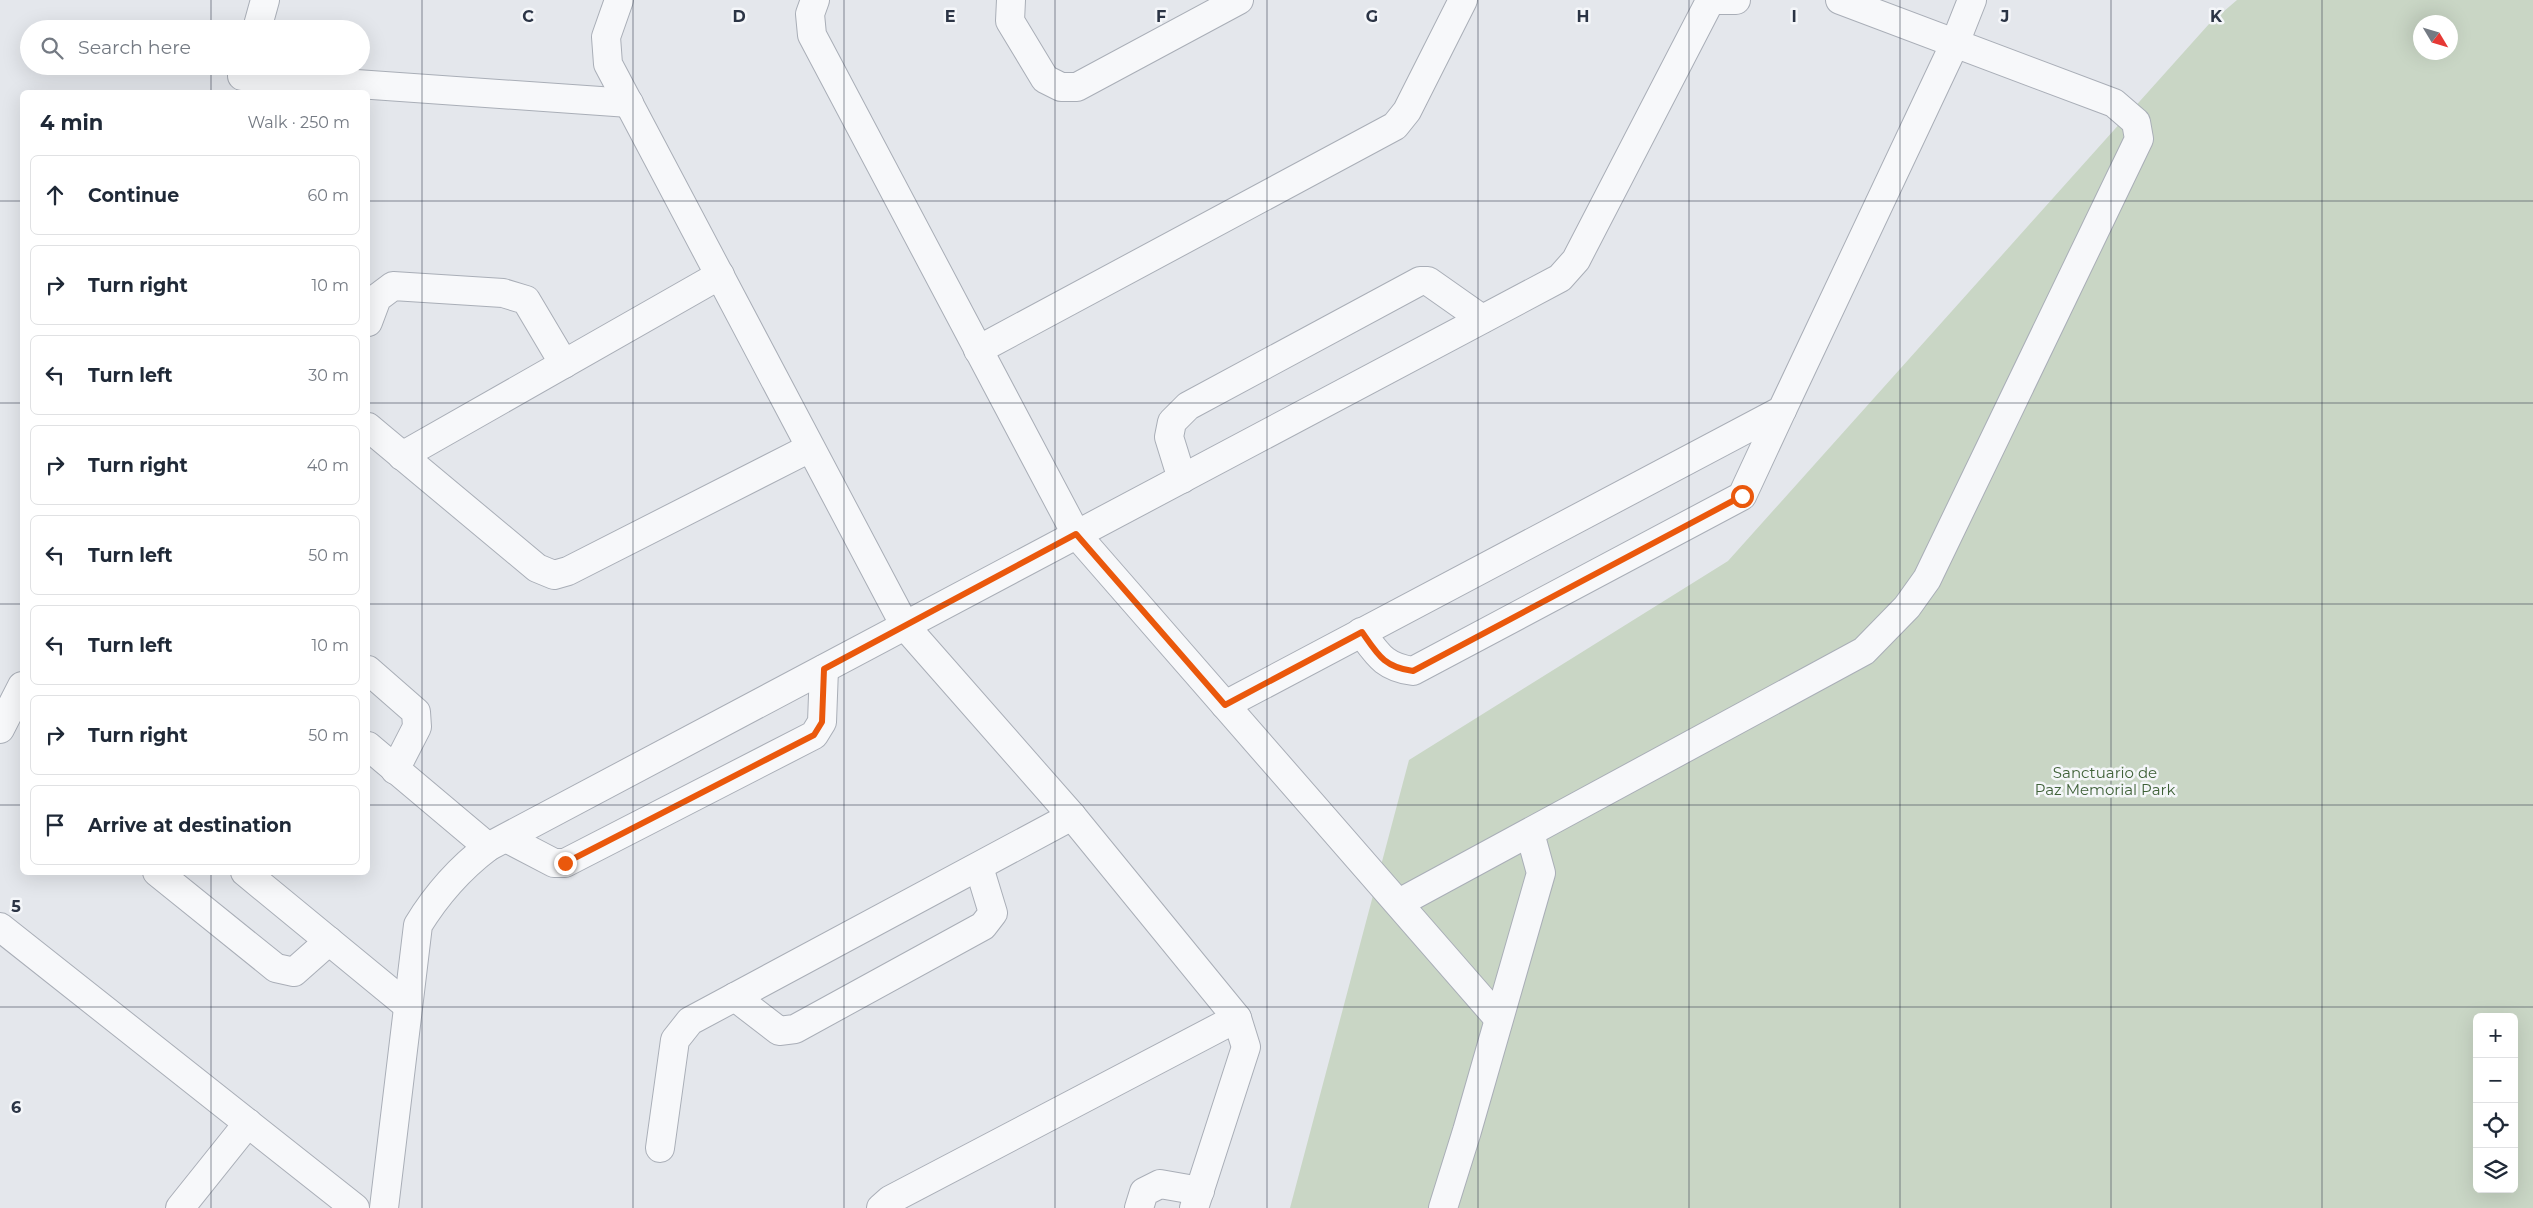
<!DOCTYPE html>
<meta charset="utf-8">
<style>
:root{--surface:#fff;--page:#f6f6f7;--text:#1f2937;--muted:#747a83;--line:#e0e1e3}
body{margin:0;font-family:Montserrat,sans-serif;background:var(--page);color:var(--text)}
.controls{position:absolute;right:15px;bottom:15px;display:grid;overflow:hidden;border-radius:8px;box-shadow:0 5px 20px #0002}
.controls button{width:45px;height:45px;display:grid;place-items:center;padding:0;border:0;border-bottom:1px solid var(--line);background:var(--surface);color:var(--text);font:25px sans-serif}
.compass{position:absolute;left:2413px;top:15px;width:45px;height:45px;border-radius:50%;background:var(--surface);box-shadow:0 5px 20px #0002;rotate:128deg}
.stop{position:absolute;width:15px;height:15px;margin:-11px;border:4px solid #ea580c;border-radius:50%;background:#fff}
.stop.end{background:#ea580c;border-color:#fff;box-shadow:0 1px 5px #0008}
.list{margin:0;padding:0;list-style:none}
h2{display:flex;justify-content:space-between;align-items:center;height:65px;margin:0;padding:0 20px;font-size:21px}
h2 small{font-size:16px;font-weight:400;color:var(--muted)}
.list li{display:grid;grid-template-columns:32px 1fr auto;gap:15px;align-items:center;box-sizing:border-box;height:80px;margin:0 10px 10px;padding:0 10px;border:1px solid var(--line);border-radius:8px}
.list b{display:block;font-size:19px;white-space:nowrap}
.list em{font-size:16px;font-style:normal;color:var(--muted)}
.icon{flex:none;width:28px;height:28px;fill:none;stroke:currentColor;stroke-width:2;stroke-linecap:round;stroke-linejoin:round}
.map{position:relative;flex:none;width:2533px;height:1208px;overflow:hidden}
.search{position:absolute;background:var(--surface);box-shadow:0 5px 20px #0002;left:20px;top:20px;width:350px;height:55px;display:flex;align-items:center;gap:12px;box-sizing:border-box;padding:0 18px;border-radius:28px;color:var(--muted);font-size:19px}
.panel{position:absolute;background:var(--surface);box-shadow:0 5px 20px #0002;left:20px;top:90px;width:350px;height:785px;border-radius:8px}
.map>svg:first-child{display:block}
</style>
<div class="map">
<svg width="2533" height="1208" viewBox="0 0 2533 1208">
<rect width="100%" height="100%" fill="#e4e7ec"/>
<path fill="#c9d6c5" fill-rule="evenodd" d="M2237 0H2533V1208H1290L1409 760 1728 561 2209 24ZM2420 22H2450V52H2420ZM2477 1017H2514V1189H2477Z"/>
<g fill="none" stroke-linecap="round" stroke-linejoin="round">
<g stroke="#a9aeb7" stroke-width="30">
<g id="street">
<path d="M619 0 606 37 608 64 905 626 1072 816 1237 1018 1246 1047 1194 1208"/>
<path d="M815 0 810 14 812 35 1076 534 1498 1018"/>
<path d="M1011 0 1010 21 1045 79 1061 87H1077L1239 0"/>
<path d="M1709 0H1736"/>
<path d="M257 29 265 0"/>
<path d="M242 76 629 103"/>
<path d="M368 322 377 298 393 286 503 293 526 300 564 364"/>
<path d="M978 350 1395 126 1407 111 1463 0"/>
<path d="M368 427 537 568 554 575 568 571 810 448"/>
<path d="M402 456 720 275"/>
<path d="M1182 479 1169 437 1172 422 1188 406 1420 281H1428L1482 319"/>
<path d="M1361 632C1378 655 1384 667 1413 671L1742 496 1782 410"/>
<path d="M368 670 416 712 417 727 395 770"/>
<path d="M1225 705 1782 410 1955 43 1972 0"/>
<path d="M0 729 22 686"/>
<path d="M368 746 488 847"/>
<path d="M506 838 554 863H565L814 735 822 722 824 669"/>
<path d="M157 872 276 968 294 972 329 941"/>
<path d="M245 872 408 1006"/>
<path d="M1399 903 1864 651 1907 607 1927 579 2139 139 2136 122 2114 103 1840 0"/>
<path d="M0 927 355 1208"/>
<path d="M735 997 779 1031 795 1029 983 926 993 913 979 867"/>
<path d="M660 1148 675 1040 690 1021 1072 816"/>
<path d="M180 1208 248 1123"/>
<path d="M384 1208 418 925C437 894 459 869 488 847L1560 278 1576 260 1710 1"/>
<path d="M881 1208 890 1200 1237 1018"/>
<path d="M1139 1208 1144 1192 1160 1184 1200 1191"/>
<path d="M1443 1208 1467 1131 1541 873 1530 833"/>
</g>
</g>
<use href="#street" stroke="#f7f8fa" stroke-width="28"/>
</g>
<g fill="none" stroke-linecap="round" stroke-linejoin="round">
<path stroke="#ea580c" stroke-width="6" d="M565 863 814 735 822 722 824 669 1076 534 1225 705 1362 632C1378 655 1384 667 1413 671L1742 496"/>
</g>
<path fill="none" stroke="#2b3445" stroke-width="1" stroke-opacity="0.55" d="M211 0V29M422 0V1208M633 0V1208M844 0V1208M1055 0V1208M1267 0V1208M1478 0V1208M1689 0V1208M1900 0V1208M2111 0V1208M2322 0V1208M211 66V92M0 201H22M368 201H2533M0 403H22M368 403H2533M0 604H22M368 604H2533M0 805H22M368 805H2533M211 872V1208M0 1007H2533"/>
<g text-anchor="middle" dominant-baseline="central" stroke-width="5" stroke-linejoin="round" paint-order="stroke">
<g font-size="15" fill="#3f6138" stroke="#f4f6f9">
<text x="2105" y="772">Sanctuario de<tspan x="2105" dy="17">Paz Memorial Park</tspan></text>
</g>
</g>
<g font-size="16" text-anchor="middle" font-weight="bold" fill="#2b3445" stroke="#f4f6f9" stroke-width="5" stroke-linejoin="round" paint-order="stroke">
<text x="528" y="22">C</text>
<text x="739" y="22">D</text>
<text x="950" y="22">E</text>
<text x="1161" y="22">F</text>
<text x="1372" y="22">G</text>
<text x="1583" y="22">H</text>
<text x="1794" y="22">I</text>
<text x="2005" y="22">J</text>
<text x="2216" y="22">K</text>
<text x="16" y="912">5</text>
<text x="16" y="1113">6</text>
</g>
</svg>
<div class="controls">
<button>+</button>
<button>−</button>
<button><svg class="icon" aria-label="locate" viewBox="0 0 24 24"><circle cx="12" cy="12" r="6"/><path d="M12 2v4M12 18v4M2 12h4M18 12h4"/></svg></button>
<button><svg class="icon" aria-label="layers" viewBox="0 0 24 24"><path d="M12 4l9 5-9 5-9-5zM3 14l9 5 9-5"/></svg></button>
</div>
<svg class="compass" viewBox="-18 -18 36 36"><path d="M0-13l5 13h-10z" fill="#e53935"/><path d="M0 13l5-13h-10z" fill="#747a83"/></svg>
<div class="stop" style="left:1742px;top:496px"></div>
<div class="stop end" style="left:565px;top:863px"></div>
<div class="search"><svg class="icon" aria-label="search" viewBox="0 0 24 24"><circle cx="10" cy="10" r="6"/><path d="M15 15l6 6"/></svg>Search here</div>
<section class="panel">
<h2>4 min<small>Walk · 250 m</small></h2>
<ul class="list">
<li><svg class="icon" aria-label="ahead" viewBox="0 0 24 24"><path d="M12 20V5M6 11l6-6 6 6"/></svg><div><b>Continue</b></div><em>60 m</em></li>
<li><svg class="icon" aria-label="right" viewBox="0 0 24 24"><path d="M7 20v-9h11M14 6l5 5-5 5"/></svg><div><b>Turn right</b></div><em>10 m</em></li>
<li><svg class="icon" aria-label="left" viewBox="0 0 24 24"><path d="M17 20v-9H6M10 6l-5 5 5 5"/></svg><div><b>Turn left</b></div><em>30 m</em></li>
<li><svg class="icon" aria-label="right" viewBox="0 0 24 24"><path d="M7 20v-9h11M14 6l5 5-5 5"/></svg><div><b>Turn right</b></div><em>40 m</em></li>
<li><svg class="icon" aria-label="left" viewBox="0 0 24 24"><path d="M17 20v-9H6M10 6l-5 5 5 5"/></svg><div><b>Turn left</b></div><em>50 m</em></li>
<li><svg class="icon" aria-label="left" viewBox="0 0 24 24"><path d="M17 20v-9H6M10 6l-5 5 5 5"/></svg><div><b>Turn left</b></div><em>10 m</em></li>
<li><svg class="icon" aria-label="right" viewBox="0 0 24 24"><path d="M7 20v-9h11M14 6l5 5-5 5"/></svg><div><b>Turn right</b></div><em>50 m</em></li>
<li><svg class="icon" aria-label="arrive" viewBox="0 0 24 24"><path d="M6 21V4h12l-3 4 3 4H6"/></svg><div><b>Arrive at destination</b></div></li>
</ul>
</section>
</div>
